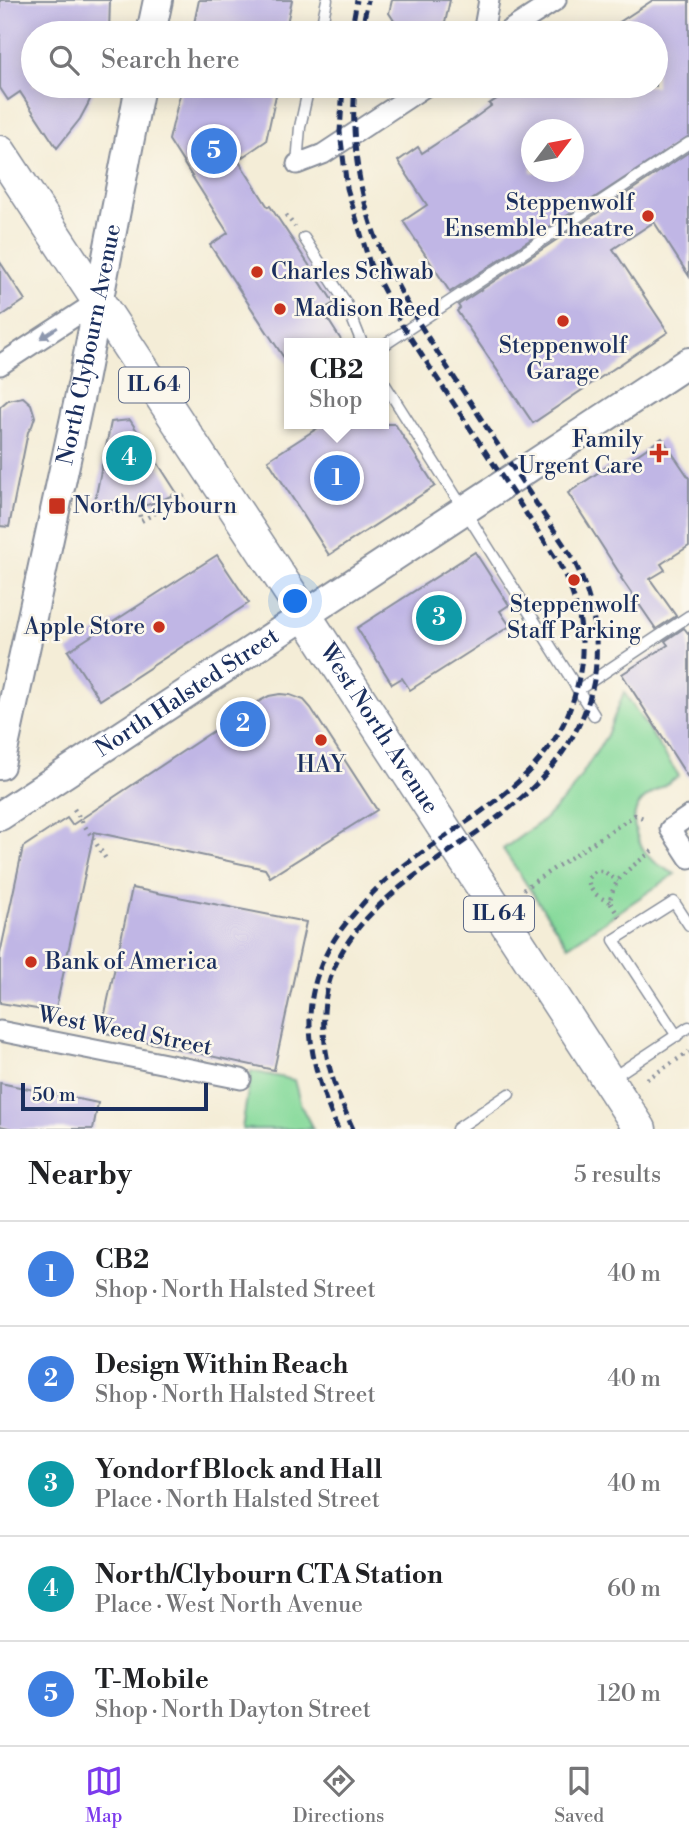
<!DOCTYPE html>
<meta charset="utf-8">
<style>
:root{--surface:#fff;--page:#f2f2f2;--text:#202124;--muted:#757577;--line:#e0e0e0;--accent:#7c3aed}
body{margin:0;font-family:"Libre Bodoni",serif;background:var(--page);color:var(--text)}
.compass{position:absolute;left:521px;top:119px;width:63px;height:63px;border-radius:50%;background:var(--surface);box-shadow:0 4px 18px #0003;rotate:58deg}
.scale{position:absolute;left:21px;bottom:18px;width:187px;box-sizing:border-box;padding-left:7px;border:4px solid #1b2f5e;border-top:0;font-size:19px;line-height:24px;white-space:nowrap;color:#1b2f5e;-webkit-text-stroke:5px #fbf7ec;paint-order:stroke}
.you{position:absolute;left:296px;top:602px;width:24px;height:24px;margin:-18px;border:5px solid #fff;border-radius:50%;background:#1a73e8;box-shadow:0 0 0 10px #1a73e833}
.badge{display:grid;place-items:center;width:46px;height:46px;border-radius:50%;background:var(--accent);color:#fff;font-size:23px;font-weight:700}
.pin{position:absolute;translate:-50% -50%;border:4px solid #fff;box-shadow:0 2px 7px #0006}
.popup{position:absolute;left:284px;top:338px;width:105px;height:91px;box-sizing:border-box;display:grid;place-content:center;border-radius:0px;background:var(--surface);filter:drop-shadow(0 2px 5px #0005);font-size:23px;white-space:nowrap;color:var(--muted)}
.popup b{font-size:26px;color:var(--text)}
.popup::after{content:'';position:absolute;left:50%;top:100%;margin-left:-14px;border:14px solid transparent;border-top-color:var(--surface)}
.list{margin:0;padding:0;list-style:none}
h2{display:flex;justify-content:space-between;align-items:center;height:91px;margin:0;padding:0 28px;font-size:30px}
h2 small{font-size:23px;font-weight:400;color:var(--muted)}
.list li{display:grid;grid-template-columns:46px 1fr auto;gap:21px;align-items:center;box-sizing:border-box;height:105px;padding:0 28px;border-top:2px solid var(--line)}
.list b{display:block;font-size:26px;white-space:nowrap}
.list p{margin:0;font-size:23px;white-space:nowrap;color:var(--muted)}
.list em{font-size:23px;font-style:normal;color:var(--muted)}
.icon{flex:none;width:38px;height:38px;fill:none;stroke:currentColor;stroke-width:2;stroke-linecap:round;stroke-linejoin:round}
.map{position:relative;flex:none;width:689px;height:1129px;overflow:hidden}
.search{position:absolute;background:var(--surface);box-shadow:0 4px 18px #0003;left:21px;right:21px;top:21px;height:77px;display:flex;align-items:center;gap:18px;box-sizing:border-box;padding:0 24px;border-radius:38px;color:var(--muted);font-size:26px}
.sheet{height:616px;background:var(--surface)}
nav{display:flex;justify-content:space-around;align-items:center;box-sizing:border-box;height:98px;border-top:2px solid var(--line);background:var(--surface);font-size:19px;color:var(--muted)}
nav a{display:grid;justify-items:center;gap:4px}
nav .on{color:var(--accent)}
.map>svg:first-child{display:block}
</style>
<div class="map">
<svg width="689" height="1129" viewBox="0 0 689 1129">
<rect width="100%" height="100%" fill="#fbf7ec"/>
<filter id="ink" filterUnits="userSpaceOnUse"><feTurbulence type="fractalNoise" baseFrequency=".0143" numOctaves="2"/><feDisplacementMap in="SourceGraphic" scale="14" xChannelSelector="R" yChannelSelector="G"/><feConvolveMatrix kernelMatrix="1 2 1 2 8 2 1 2 1" color-interpolation-filters="sRGB"/></filter>
<filter id="wash" filterUnits="userSpaceOnUse"><feTurbulence type="fractalNoise" baseFrequency=".00686" numOctaves="4" result="noise"/><feDisplacementMap in="SourceGraphic" scale="28" xChannelSelector="R" yChannelSelector="G"/><feGaussianBlur stdDeviation="1.57" result="paint"/><feColorMatrix in="noise" values="0 0 0 0 0 0 0 0 0 0 0 0 0 0 0 0 0 1.4 0 .05"/><feComposite in="paint" operator="in"/></filter>
<g filter="url(#wash)">
<rect width="100%" height="100%" fill="#f4edd7"/>
<g fill="#87da9b" stroke="#51847c" stroke-width="2">
<path d="M624 692 679 776C668 784 652 791 642 801 625 819 639 850 656 863 662 867 669 871 675 874L568 946 503 849 545 819 570 793 607 735Z"/>
<path d="M251 1071 294 1080 301 1106 313 1129H242Z"/>
</g>
<g id="blocks">
<g fill="#c0b6e5" fill-rule="evenodd">
<path d="M0 0H110L109 33H33V86H96L88 104 80 119 57 148 20 92 8 100 0 88Z"/>
<path d="M199 0H292L285 33H192Z"/>
<path d="M392 0H450L445 23 450 33H402L389 13Z"/>
<path d="M653 0H689V136L450 292 403 221 427 205 398 161 418 147 422 153 469 122 491 106 489 104 517 86H656V33H603ZM531 130H573V172H531Z"/>
<path d="M182 86H278L266 141 238 160 268 207 270 206 334 303 322 310 343 343H290V367L210 245 228 233 169 140Z"/>
<path d="M689 152V276L654 222 613 249 668 332 533 423 457 311 460 308 458 305Z"/>
<path d="M0 262 25 300 0 317Z"/>
<path d="M23 397 31 404 35 417 32 426 28 432 9 527 0 526V407L8 400Z"/>
<path d="M130 420 177 493 160 501 130 510H93L111 422Z"/>
<path d="M324 424H395L435 486 329 555 268 460Z"/>
<path d="M662 438 689 478V546L661 564 665 570 650 579 676 616 656 629 621 578 622 577 568 493 611 464 615 470Z"/>
<path d="M475 552 509 605 500 611 510 626 410 690 402 678 392 684 357 628Z"/>
<path d="M217 555 249 603 100 700 68 651Z"/>
<path d="M684 628 688 633 689 632V779L622 674 668 645 665 641Z"/>
<path d="M280 694 290 695 304 700 311 708 377 810 270 877 265 869 94 832 55 1012 0 1003V954L23 847 67 818 72 825 254 704 269 696Z"/>
<path d="M132 888 306 922 274 1070 101 1032Z"/>
<path d="M0 1083 98 1103 93 1129H13L0 1126Z"/>
</g>
</g>
</g>
<g filter="url(#ink)">
<use href="#blocks" fill-opacity="0" stroke="#888e9a" stroke-width="2"/>
<g fill="none" stroke-linecap="round" stroke-linejoin="round">
<g stroke="#888e9a" stroke-width="13">
<g id="service">
<path d="M320 33 327 0"/>
<path d="M297 164 300 127 309 86"/>
<path d="M304 238 346 303 362 343"/>
<path d="M384 345 689 143"/>
<path d="M384 383 594 715"/>
<path d="M578 690 689 616"/>
<path d="M677 1036 614 940 674 902 689 925"/>
<path d="M612 1078 689 1027"/>
<path d="M457 1129 509 1094"/>
</g>
</g>
<g stroke="#888e9a" stroke-width="23">
<g id="minor">
<path d="M483 33 489 0"/>
<path d="M505 33 556 0"/>
<path d="M297 164 323 154 426 86"/>
<path d="M0 365 98 301"/>
<path d="M689 816 670 829 689 858"/>
<path d="M0 1031 241 1079"/>
</g>
</g>
<g stroke="#888e9a" stroke-width="32">
<g id="secondary">
<path d="M151 33 158 0"/>
<path id="s1" d="M0 765 83 381 140 86"/>
<path id="s2" d="M0 816 689 362"/>
</g>
</g>
<g stroke="#888e9a" stroke-width="35">
<g id="primary">
<path id="s3" d="M0 152 305 615 640 1129"/>
</g>
</g>
<g stroke="#888e9a" stroke-width="4.5" stroke-dasharray="2 5" stroke-linecap="butt">
<path d="M286 215 295 227"/>
<path d="M138 508 141 521 185 496"/>
<path d="M74 809 108 862"/>
<path d="M523 889 635 815 643 818"/>
<path d="M610 902C598 897 589 892 588 878L595 871H603L618 881"/>
<path d="M619 917 610 902C613 876 633 867 652 851"/>
<path d="M647 1079 689 1052"/>
</g>
<use href="#service" stroke="#fff" stroke-width="10"/>
<use href="#minor" stroke="#fff" stroke-width="19"/>
<use href="#secondary" stroke="#fff" stroke-width="28"/>
<use href="#primary" stroke="#fff" stroke-width="32"/>
<g stroke="#1b2f5e" stroke-width="5" stroke-dasharray="10 5" stroke-linecap="butt">
<path d="M351 33 357 0"/>
<path d="M361 33 368 0"/>
<path d="M338 1129C322 1094 309 1056 310 1017 311 980 327 944 352 916 364 902 377 887 392 875 463 818 557 781 578 682 588 638 579 604 560 565L402 325 370 264 347 188 340 132 343 86"/>
<path d="M353 1129C341 1102 328 1073 325 1043 310 920 428 873 507 810 549 777 584 733 594 680 601 637 592 595 572 557 537 505 503 453 469 400 438 353 405 306 382 253 360 202 350 141 355 86"/>
</g>
</g>
<defs><path id="oneway-solid" d="M-6-.8H1V-3.2L6.5 0L1 3.2V.8H-6Z" transform="scale(1.75)"/></defs>
<use fill="#8d97ae" href="#oneway-solid" transform="translate(49 333) rotate(147)"/>
</g>
<g fill="#c8321e" stroke="#fbf7ec" stroke-width="2.5">
<circle cx="648" cy="216" r="7"/>
<circle cx="257" cy="272" r="7"/>
<circle cx="280" cy="309" r="7"/>
<circle cx="563" cy="321" r="7"/>
<path d="M655.5 442.5h7v7h7v7h-7v7h-7v-7h-7v-7h7z"/>
<rect x="48" y="497" width="18" height="18" rx="3.5"/>
<circle cx="574" cy="580" r="7"/>
<circle cx="159" cy="627" r="7"/>
<circle cx="321" cy="740" r="7"/>
<circle cx="31" cy="962" r="7"/>
</g>
<g text-anchor="middle" dominant-baseline="central" stroke-width="5" stroke-linejoin="round" paint-order="stroke">
<g fill="#fbf7ec" stroke="#5e6b89" stroke-width="2">
<rect x="119" y="367.5" width="70" height="35" rx="5"/>
<rect x="464" y="896.5" width="70" height="35" rx="5"/>
</g>
<g font-size="21" font-weight="bold" fill="#1b2f5e">
<text x="154" y="385">IL 64</text>
<text x="499" y="914">IL 64</text>
</g>
<g font-size="23" fill="#1b2f5e" stroke="#fbf7ec" text-anchor="start">
<text x="634" y="203" text-anchor="end">Steppenwolf<tspan x="634" dy="26">Ensemble Theatre</tspan></text>
<text x="271" y="272">Charles Schwab</text>
<text x="294" y="309">Madison Reed</text>
<text x="563" y="346" text-anchor="middle">Steppenwolf<tspan x="563" dy="26">Garage</tspan></text>
<text x="643" y="440" text-anchor="end">Family<tspan x="643" dy="26">Urgent Care</tspan></text>
<text x="73" y="506">North/Clybourn</text>
<text x="574" y="605" text-anchor="middle">Steppenwolf<tspan x="574" dy="26">Staff Parking</tspan></text>
<text x="145" y="627" text-anchor="end">Apple Store</text>
<text x="321" y="765" text-anchor="middle">HAY</text>
<text x="45" y="962">Bank of America</text>
</g>
<g font-size="23" fill="#1b2f5e" stroke="#fbf7ec">
<text stroke="none"><textPath href="#s1" startOffset="430">North Clybourn Avenue</textPath></text>
<text stroke="none"><textPath href="#s2" startOffset="224">North Halsted Street</textPath></text>
<text stroke="none"><textPath href="#s3" startOffset="690">West North Avenue</textPath></text>
<text transform="translate(125 1031) rotate(11)">West Weed Street</text>
</g>
</g>
</svg>
<svg class="compass" viewBox="-18 -18 36 36"><path d="M0-13l5 13h-10z" fill="#e53935"/><path d="M0 13l5-13h-10z" fill="#757577"/></svg>
<div class="scale">50 m</div>
<div class="you"></div>
<div class="pin badge" style="left:337px;top:478px;background:#3f7fe0">1</div>
<div class="popup"><b>CB2</b>Shop</div>
<div class="pin badge" style="left:243px;top:724px;background:#3f7fe0">2</div>
<div class="pin badge" style="left:439px;top:618px;background:#0f9aa8">3</div>
<div class="pin badge" style="left:129px;top:458px;background:#0f9aa8">4</div>
<div class="pin badge" style="left:214px;top:151px;background:#3f7fe0">5</div>
<div class="search"><svg class="icon" aria-label="search" viewBox="0 0 24 24"><circle cx="10" cy="10" r="6"/><path d="M15 15l6 6"/></svg>Search here</div>
</div>
<section class="sheet">
<h2>Nearby<small>5 results</small></h2>
<ul class="list">
<li><span class="badge" style="background:#3f7fe0">1</span><div><b>CB2</b><p>Shop · North Halsted Street</p></div><em>40 m</em></li>
<li><span class="badge" style="background:#3f7fe0">2</span><div><b>Design Within Reach</b><p>Shop · North Halsted Street</p></div><em>40 m</em></li>
<li><span class="badge" style="background:#0f9aa8">3</span><div><b>Yondorf Block and Hall</b><p>Place · North Halsted Street</p></div><em>40 m</em></li>
<li><span class="badge" style="background:#0f9aa8">4</span><div><b>North/Clybourn CTA Station</b><p>Place · West North Avenue</p></div><em>60 m</em></li>
<li><span class="badge" style="background:#3f7fe0">5</span><div><b>T-Mobile</b><p>Shop · North Dayton Street</p></div><em>120 m</em></li>
</ul>
</section>
<nav>
<a class="on"><svg class="icon" aria-label="map" viewBox="0 0 24 24"><path d="M3 6l6-2 6 2 6-2v14l-6 2-6-2-6 2zM9 4v14M15 6v14"/></svg>Map</a>
<a><svg class="icon" aria-label="directions" viewBox="0 0 24 24"><path d="M12 3l9 9-9 9-9-9zM9 14v-3h6M13 9l2 2-2 2"/></svg>Directions</a>
<a><svg class="icon" aria-label="saved" viewBox="0 0 24 24"><path d="M7 4h10v16l-5-4-5 4z"/></svg>Saved</a>
</nav>
